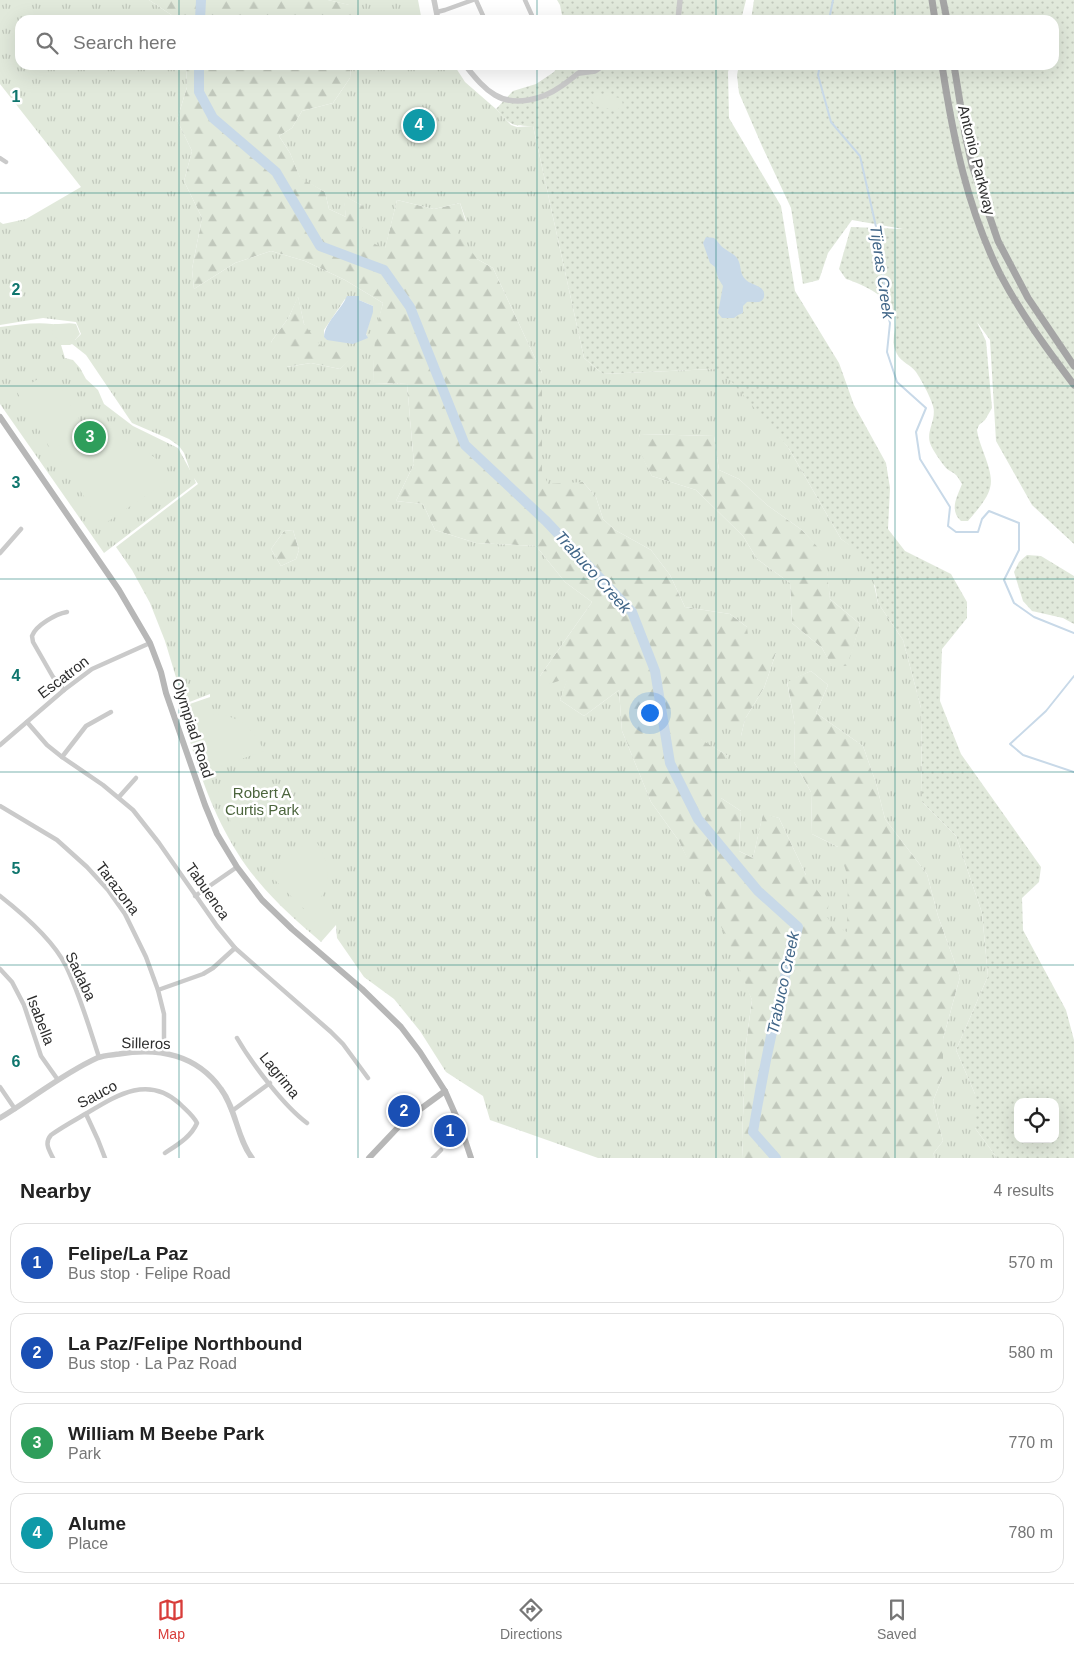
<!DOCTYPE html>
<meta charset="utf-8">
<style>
:root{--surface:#fff;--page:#f6f6f6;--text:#222;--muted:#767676;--line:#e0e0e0;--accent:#d83d3a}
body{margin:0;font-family:Helvetica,sans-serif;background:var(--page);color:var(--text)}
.controls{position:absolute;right:15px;bottom:15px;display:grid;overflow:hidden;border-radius:10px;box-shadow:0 5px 20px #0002}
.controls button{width:45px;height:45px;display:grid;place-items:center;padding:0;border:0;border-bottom:1px solid var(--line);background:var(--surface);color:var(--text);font:25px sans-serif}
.you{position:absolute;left:649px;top:712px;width:18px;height:18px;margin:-12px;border:4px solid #fff;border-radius:50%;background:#1a73e8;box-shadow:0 0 0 8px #1a73e833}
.badge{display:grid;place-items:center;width:32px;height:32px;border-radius:50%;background:var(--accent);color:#fff;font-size:16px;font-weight:700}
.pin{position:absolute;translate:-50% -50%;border:2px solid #fff;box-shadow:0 1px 5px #0006}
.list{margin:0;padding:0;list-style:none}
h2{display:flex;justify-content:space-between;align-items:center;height:65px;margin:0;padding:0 20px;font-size:21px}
h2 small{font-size:16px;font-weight:400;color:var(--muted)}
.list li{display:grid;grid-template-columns:32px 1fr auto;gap:15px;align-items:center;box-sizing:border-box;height:80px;margin:0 10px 10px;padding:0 10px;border:1px solid var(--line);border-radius:15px}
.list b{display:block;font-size:19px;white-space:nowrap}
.list p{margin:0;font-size:16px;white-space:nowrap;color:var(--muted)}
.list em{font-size:16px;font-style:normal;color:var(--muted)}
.icon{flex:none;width:28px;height:28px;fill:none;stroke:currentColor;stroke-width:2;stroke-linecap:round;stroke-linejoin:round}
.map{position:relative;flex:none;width:1074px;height:1158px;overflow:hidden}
.search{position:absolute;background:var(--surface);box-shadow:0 5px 20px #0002;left:15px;right:15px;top:15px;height:55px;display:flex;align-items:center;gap:12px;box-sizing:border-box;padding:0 18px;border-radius:15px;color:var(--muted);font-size:19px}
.sheet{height:425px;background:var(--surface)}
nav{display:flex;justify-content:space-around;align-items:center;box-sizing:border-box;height:70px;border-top:1px solid var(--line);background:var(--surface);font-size:14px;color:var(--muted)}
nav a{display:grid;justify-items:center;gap:2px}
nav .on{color:var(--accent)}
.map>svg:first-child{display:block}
</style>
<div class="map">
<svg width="1074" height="1158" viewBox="0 0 1074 1158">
<defs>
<pattern id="grass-dots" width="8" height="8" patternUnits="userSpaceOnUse" patternTransform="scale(1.25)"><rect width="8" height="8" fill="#e1e9db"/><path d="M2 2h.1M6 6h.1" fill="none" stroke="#c1c8bc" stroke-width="1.8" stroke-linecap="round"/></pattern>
<pattern id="forest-firs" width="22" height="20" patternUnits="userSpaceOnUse" patternTransform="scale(1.25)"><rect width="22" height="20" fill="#e1e9db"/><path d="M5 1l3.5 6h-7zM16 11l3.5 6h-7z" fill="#c1c8bc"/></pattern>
<pattern id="park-tufts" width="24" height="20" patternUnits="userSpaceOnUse" patternTransform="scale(1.25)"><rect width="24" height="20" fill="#e1e9db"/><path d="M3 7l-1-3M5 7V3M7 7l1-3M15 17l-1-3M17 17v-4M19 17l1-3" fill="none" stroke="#c1c8bc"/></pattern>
</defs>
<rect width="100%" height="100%" fill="#fff"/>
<g fill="url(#grass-dots)" fill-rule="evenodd">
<path d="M557 0H746L741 20H563L560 5Z"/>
<path d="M754 0H1074V544L1032 505 996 441 990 340 977 322 986 341 992 408 985 420 979 425 977 430C979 447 995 472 990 488 987 500 976 511 968 521H961C949 510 957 497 962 484 960 481 958 477 956 475 953 472 949 471 946 468 941 462 933 451 930 443 926 431 937 419 933 406 931 398 921 379 916 372 911 365 901 362 897 354 890 341 896 332 896 320 896 300 863 284 846 279L839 269 851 227 903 229 852 220 828 253 819 280 803 284 791 208 762 146 739 93 737 75 739 65H1054V20H751Z"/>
<path d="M558 65H730L728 72 729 118 781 206 795 291 839 363 854 405 886 463 890 488 888 529 905 551 951 574 967 602V618L942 649 940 701 961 754 1041 867 1039 882 1022 898 1023 930 1066 1010 1074 1040V1158H997L975 1128V1094L956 1050 988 976 982 913 956 836 922 802 921 708 903 640 878 603 875 586 849 545 841 539 788 447 714 369 603 374 584 358 533 126C510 126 512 126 496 109L513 91 536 84 554 72ZM1018 1102H1055V1139H1018Z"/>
<path d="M1027 555 1041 556 1074 576V624L1063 618 1032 611 1023 601 1014 572 1019 562Z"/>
</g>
<g fill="url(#forest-firs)">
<path d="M149 0H328L350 5 352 20H179Z"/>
<path d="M186 65H351L350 78 333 103 302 111 292 128 279 136 290 153 300 177 325 192 329 209 346 217 343 195 363 206V227L385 248 397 200 434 209 460 203 477 259 493 268 542 373V471L583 482 596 497 603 519 615 530 651 550 670 575 685 607 730 614 747 627 776 653 764 688 745 719 741 736 701 739 728 756 721 798 741 811 739 851 753 858 763 813 779 818 806 875 838 847 812 834 811 792 794 762 795 725 787 681 811 671 828 685 816 713 863 746 876 783 885 819 927 874 938 916 960 977 943 1039V1076L933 1101 943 1141 933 1154 935 1158H743L742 1140 746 1044 752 1000 679 841 651 802 622 731 619 690 584 716 560 700 567 679 540 688V676L592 602 565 582 536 546 476 543 435 530 423 504 396 501 414 464 407 384 373 383 374 335 383 303 345 280 305 261 271 251 235 263 194 289 192 269 202 218 184 181 192 151 177 120 187 87Z"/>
<path d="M298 296 304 324 352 357 340 369 311 363 286 367 271 342 289 317Z"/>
<path d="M640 434 714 436 719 470 739 479 767 505 802 530 826 555 830 599 860 624 848 666 832 667 822 648 792 623 790 583 757 559 743 536 696 490 652 476 636 446Z"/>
<path d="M293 530 299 550 296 559 281 566 271 549 284 531Z"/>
</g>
<g fill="url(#park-tufts)" fill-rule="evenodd">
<path d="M0 0H149L179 20H20V65H186L187 87 177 120 192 151 184 181 202 218 192 269 194 289 235 263 271 251 305 261 345 280 383 303 375 335 373 383 407 384 414 464 396 501 423 504 435 530 476 543 536 546 565 582 592 602 540 676V687L568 678 560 700 584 716 619 690 622 731 651 802 679 841 731 947 752 1000 746 1044 742 1140 743 1158H598L490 1120 483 1096 446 1072 420 1031 394 999 364 977 337 938 336 925 321 942C299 923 277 904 258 881 218 834 195 766 181 707L210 697V694L187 703 178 684 165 641 150 603 132 570 116 547 198 484 194 478 196 483 104 553 0 404V327C18 325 34 322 52 324 60 325 67 322 76 324L80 334 75 340 81 334 76 322 43 318 0 325V222L3 224 26 219 81 187 0 84ZM298 297 304 324 320 345 351 357 340 369 311 363 287 367 286 350 271 342 289 317ZM345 299 359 300 373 306C373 317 364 329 367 338L361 340H327L324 336V330ZM72 344 86 355 132 423 169 439 179 446 184 453 190 470 178 448 133 426 104 404 98 390 86 379 80 368 73 360 65 358 61 345H70ZM293 530 299 550 296 559 281 566 271 549 284 531Z"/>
<path d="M328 0H418L421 16 424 20H352L349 5Z"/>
<path d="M351 65H454L465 82 496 109 511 125 517 127 533 126 584 358 603 374 714 369 731 381 788 447 841 539 860 552 870 566 878 603 903 640 921 708 922 802 956 836 982 913 988 976 956 1050 975 1094V1128L997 1158H935L933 1154 943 1141 933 1101 943 1076V1039L960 977 938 916 927 874 885 819 876 783 863 746 816 713 828 685 811 671 787 682 795 725 794 762 811 792 812 834 838 847 848 877 847 932 833 925 827 917 829 900 822 897 806 875 779 818 763 814 753 858 739 851 741 811 721 798 711 783 728 756 700 739 720 719 741 736 745 719 764 688 776 653 749 646 747 627 730 614 685 607 670 575 651 550 615 530 603 519 596 497 583 482 548 484 542 471V373L493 268 477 259 457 232 466 220 460 203 434 209 397 200 385 249 357 235 363 227V206L344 196 346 217 329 209 325 192 300 178 290 153 279 136 292 128 302 111 333 103 350 78ZM640 434 714 436 719 470 739 479 767 505 802 530 825 555 830 599 860 624 847 666H832L822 648 792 623 790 583 757 559 743 536 696 490 652 476 637 446Z"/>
</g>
<g fill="#e1e9db">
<path d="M598 94 620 98 622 100 623 106 616 110C608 108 580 107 598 94Z"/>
<path d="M54 324H70L77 330 68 344 64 345 53 335 52 327Z"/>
<path d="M51 371 86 431 51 450 17 392Z"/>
<path d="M101 438C108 439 115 439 122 440 142 445 162 461 172 478L107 522 99 520 58 456 75 445Z"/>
<path d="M205 714C234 713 251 723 264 751L213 769 208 767 194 718Z"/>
<path d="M256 773C269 794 252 817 233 827L218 791 220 787Z"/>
<path d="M312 835C333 866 334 885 309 914L272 877C273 865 289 857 298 850 303 846 308 840 312 835Z"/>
<path d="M323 904 334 913 322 928 311 919Z"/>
</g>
<g fill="#c8d9e8">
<path d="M706 237 714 238C718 241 720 246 725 249 729 252 734 254 737 258 742 265 739 274 746 280 752 286 766 285 764 297 762 305 752 301 747 302L743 306V313L738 315 734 318H722L718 313 723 286 718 278 715 267 710 263 703 243Z"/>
<path d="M347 296H359V300L373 306V312L366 334 368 338 353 344 327 340 324 337C325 322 341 310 347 296Z"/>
</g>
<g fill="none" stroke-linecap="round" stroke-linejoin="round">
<g stroke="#c8d9e8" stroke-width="2">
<path d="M829 20 833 0"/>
<path d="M820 65 818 75 831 122 860 156 879 240 884 284 883 297 890 323 887 352 897 382 926 408 916 432 920 459 950 507 948 526 956 532H978L982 519 989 511 1019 523V550L1004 580 1014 603 1034 617 1074 633"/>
<path d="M1074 676 1046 711 1010 744 1023 755 1074 772"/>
</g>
<g stroke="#c8d9e8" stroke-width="10">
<path d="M200 20 201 0"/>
<path d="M199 65V92L213 118 276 172 320 246 384 270 410 307 465 445 546 521 632 612 655 671 670 763 698 819 758 891 798 927C779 995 764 1063 753 1132L776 1158"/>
</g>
<g stroke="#cacaca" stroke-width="4.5">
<path d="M476 0 485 20"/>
<path d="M525 0 534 20"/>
<path d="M437 12 445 10 473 0"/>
<path d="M0 158 6 162"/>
<path d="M0 553 21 529"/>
<path d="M64 690 53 677 33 642 32 636C36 625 56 614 67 612"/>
<path d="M27 722 47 745 62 757 103 785 133 810 159 843 217 926 235 948 331 1032 343 1044 368 1078"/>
<path d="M0 745 64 690 92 669 150 643"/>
<path d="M62 757 86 726 111 712"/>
<path d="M119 797 136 778"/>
<path d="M0 806 57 840 87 867 108 890 125 914 146 957 158 990 164 1014V1053"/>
<path d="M0 896C23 914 53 940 66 966 80 995 89 1027 99 1057"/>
<path d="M195 896 237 867"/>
<path d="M0 969 12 982 24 1005 41 1056 58 1080"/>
<path d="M158 990 203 974 213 968 235 948"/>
<path d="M237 1038C252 1064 284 1106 307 1123"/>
<path d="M0 1087 15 1109"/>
<path d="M232 1111 270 1083"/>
<path d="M86 1114 98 1140 105 1158"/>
<path d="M53 1158C49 1150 44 1143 51 1135 62 1127 75 1120 87 1113 117 1095 148 1075 179 1103 186 1110 193 1115 197 1123 191 1137 177 1145 165 1153"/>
<path d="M433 1158 441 1150"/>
</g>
<g stroke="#cacaca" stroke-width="5.5">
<path d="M434 0 438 20"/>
<path d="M678 20 680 0"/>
<path d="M465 65C474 76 483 88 495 95 515 107 543 99 560 87 571 80 580 70 592 65"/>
<path d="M580 73 595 71 604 65"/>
<path d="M0 1118C32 1099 62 1074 97 1058 104 1055 112 1055 119 1054 159 1047 197 1055 221 1089 236 1109 237 1138 252 1158"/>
</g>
<g stroke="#b7b7b7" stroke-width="6">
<path d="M0 417 119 590 150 643 161 672 166 693 205 805 217 834 237 867 262 900 292 929 362 989 401 1027 420 1052 445 1091 460 1125 471 1158"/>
<path d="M369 1158 404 1121 445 1091"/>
</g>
<g stroke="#a5a5a5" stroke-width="7">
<path d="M932 0 935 20"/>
<path d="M943 0 947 20"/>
<path d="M942 65C953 137 967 208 1000 274 1021 314 1047 349 1074 385"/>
<path d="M954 65 965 134 972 165 998 241 1028 298 1074 366"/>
</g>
</g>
<path fill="none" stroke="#0f766e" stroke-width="1" stroke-opacity="0.55" d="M179 0V20M358 0V20M537 0V20M716 0V20M895 0V20M179 65V1158M358 65V1158M537 65V1158M716 65V1158M895 65V1158M0 193H1074M0 386H1074M0 579H1074M0 772H1074M0 965H1074"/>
<g text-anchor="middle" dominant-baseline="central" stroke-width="5" stroke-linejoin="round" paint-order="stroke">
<g font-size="15" fill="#2d2d2d" stroke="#fff">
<text transform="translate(977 160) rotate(76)">Antonio Parkway</text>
<text transform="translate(63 677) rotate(-37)">Escatron</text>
<text transform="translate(193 728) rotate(72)">Olympiad Road</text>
<text transform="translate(118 888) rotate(53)">Tarazona</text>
<text transform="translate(208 891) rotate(55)">Tabuenca</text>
<text transform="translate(81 976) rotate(65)">Sadaba</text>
<text transform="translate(41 1020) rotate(69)">Isabella</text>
<text transform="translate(146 1043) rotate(1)">Silleros</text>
<text transform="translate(280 1075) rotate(51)">Lagrima</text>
<text transform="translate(97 1094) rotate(-28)">Sauco</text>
</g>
<g font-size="15" fill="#4c653d" stroke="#fff">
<text x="262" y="792">Robert A<tspan x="262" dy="17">Curtis Park</tspan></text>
</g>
<g font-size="16" font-style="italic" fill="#416688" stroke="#fff">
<text transform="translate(882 272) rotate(82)">Tijeras Creek</text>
<text transform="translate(593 572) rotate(48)">Trabuco Creek</text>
<text transform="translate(783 983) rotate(-78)">Trabuco Creek</text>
</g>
</g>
<g font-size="16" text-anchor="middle" font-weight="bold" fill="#0f766e" stroke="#fff" stroke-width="5" stroke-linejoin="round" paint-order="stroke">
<text x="16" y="102">1</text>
<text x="16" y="295">2</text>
<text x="16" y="488">3</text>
<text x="16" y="681">4</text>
<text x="16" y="874">5</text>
<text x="16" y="1067">6</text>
</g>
</svg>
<div class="controls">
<button><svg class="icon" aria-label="locate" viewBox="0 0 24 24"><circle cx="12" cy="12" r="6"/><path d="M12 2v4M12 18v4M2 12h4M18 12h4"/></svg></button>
</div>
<div class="you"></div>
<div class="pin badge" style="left:450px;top:1131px;background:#1a4fb4">1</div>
<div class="pin badge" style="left:404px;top:1111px;background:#1a4fb4">2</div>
<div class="pin badge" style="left:90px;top:437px;background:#2e9e5b">3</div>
<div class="pin badge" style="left:419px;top:125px;background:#0f9aa8">4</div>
<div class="search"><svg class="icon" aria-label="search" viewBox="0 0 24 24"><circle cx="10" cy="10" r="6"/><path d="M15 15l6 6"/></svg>Search here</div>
</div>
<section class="sheet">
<h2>Nearby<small>4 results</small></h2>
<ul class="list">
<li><span class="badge" style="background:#1a4fb4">1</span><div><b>Felipe/La Paz</b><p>Bus stop · Felipe Road</p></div><em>570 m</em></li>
<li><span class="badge" style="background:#1a4fb4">2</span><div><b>La Paz/Felipe Northbound</b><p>Bus stop · La Paz Road</p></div><em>580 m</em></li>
<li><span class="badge" style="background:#2e9e5b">3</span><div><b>William M Beebe Park</b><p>Park</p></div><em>770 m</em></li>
<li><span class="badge" style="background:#0f9aa8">4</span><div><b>Alume</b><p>Place</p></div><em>780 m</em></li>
</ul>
</section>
<nav>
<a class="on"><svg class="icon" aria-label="map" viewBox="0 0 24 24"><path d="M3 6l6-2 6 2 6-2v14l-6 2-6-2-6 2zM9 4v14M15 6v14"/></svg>Map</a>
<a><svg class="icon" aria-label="directions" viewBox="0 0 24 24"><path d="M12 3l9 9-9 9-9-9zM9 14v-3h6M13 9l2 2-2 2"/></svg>Directions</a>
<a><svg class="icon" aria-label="saved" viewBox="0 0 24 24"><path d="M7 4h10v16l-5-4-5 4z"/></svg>Saved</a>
</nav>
